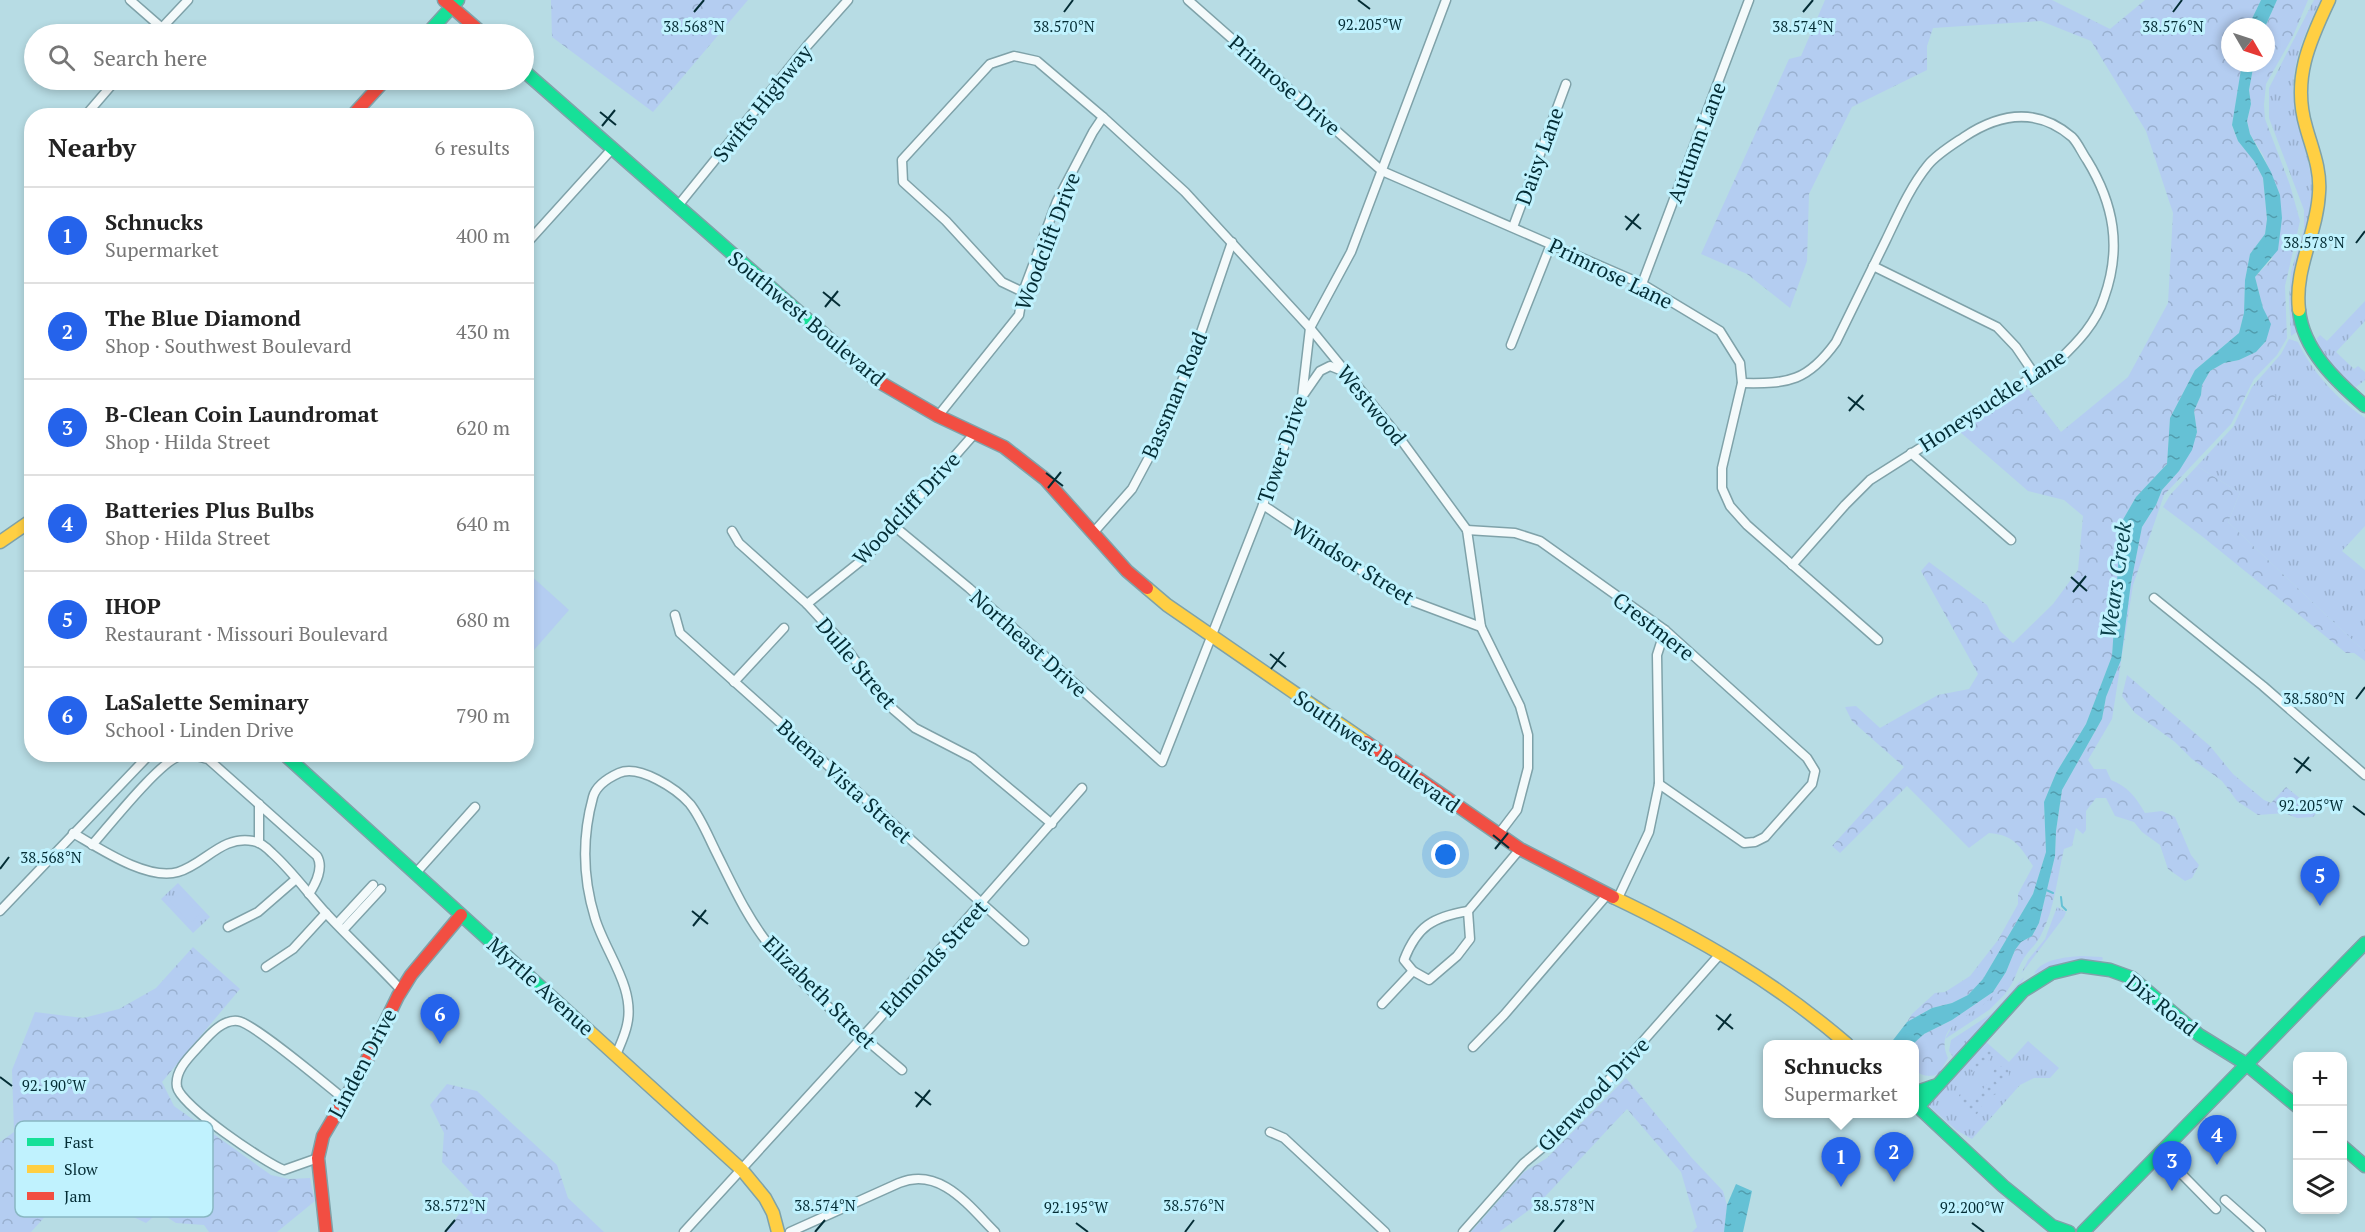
<!DOCTYPE html>
<meta charset="utf-8">
<style>
:root{--surface:#fff;--page:#f6f6f6;--text:#222;--muted:#767676;--line:#e0e0e0;--accent:#2563eb}
body{margin:0;font-family:"PT Serif",serif;background:var(--page);color:var(--text)}
.controls{position:absolute;right:18px;bottom:18px;display:grid;overflow:hidden;border-radius:12px;box-shadow:0 3px 9px #0003}
.controls button{width:54px;height:54px;display:grid;place-items:center;padding:0;border:0;border-bottom:2px solid var(--line);background:var(--surface);color:var(--text);font:30px sans-serif}
.compass{position:absolute;left:2221px;top:18px;width:54px;height:54px;border-radius:50%;background:var(--surface);box-shadow:0 3px 9px #0003;rotate:129deg}
.you{position:absolute;left:1446px;top:855px;width:21px;height:21px;margin:-15px;border:4px solid #fff;border-radius:50%;background:#1a73e8;box-shadow:0 0 0 9px #1a73e833}
.badge{display:grid;place-items:center;width:39px;height:39px;border-radius:50%;background:var(--accent);color:#fff;font-size:20px;font-weight:700}
.pin{position:absolute;translate:-50% -50px;filter:drop-shadow(0 2px 3px #0008)}
.pin::after{content:'';position:absolute;top:32px;width:21px;height:18px;background:inherit;clip-path:polygon(0 0,100% 0,50% 100%)}
.popup{position:absolute;left:1763px;top:1040px;width:156px;height:78px;box-sizing:border-box;display:grid;place-content:center;border-radius:12px;background:var(--surface);filter:drop-shadow(0 2px 4px #0005);font-size:20px;white-space:nowrap;color:var(--muted)}
.popup b{font-size:22px;color:var(--text)}
.popup::after{content:'';position:absolute;left:50%;top:100%;margin-left:-12px;border:12px solid transparent;border-top-color:var(--surface)}
.list{margin:0;padding:0;list-style:none}
h2{display:flex;justify-content:space-between;align-items:center;height:78px;margin:0;padding:0 24px;font-size:26px}
h2 small{font-size:20px;font-weight:400;color:var(--muted)}
.list li{display:grid;grid-template-columns:39px 1fr auto;gap:18px;align-items:center;box-sizing:border-box;height:96px;padding:0 24px;border-top:2px solid var(--line)}
.list b{display:block;font-size:22px;white-space:nowrap}
.list p{margin:0;font-size:20px;white-space:nowrap;color:var(--muted)}
.list em{font-size:20px;font-style:normal;color:var(--muted)}
.icon{flex:none;width:33px;height:33px;fill:none;stroke:currentColor;stroke-width:2;stroke-linecap:round;stroke-linejoin:round}
.map{position:relative;flex:none;width:2365px;height:1232px;overflow:hidden}
.search{position:absolute;background:var(--surface);box-shadow:0 3px 9px #0003;left:24px;top:24px;width:510px;height:66px;display:flex;align-items:center;gap:15px;box-sizing:border-box;padding:0 21px;border-radius:33px;color:var(--muted);font-size:22px}
.panel{position:absolute;background:var(--surface);box-shadow:0 3px 9px #0003;left:24px;top:108px;width:510px;height:654px;border-radius:24px}
.map>svg:first-child{display:block}
</style>
<div class="map">
<svg width="2365" height="1232" viewBox="0 0 2365 1232">
<defs>
<pattern id="grass-tufts" width="24" height="20" patternUnits="userSpaceOnUse" patternTransform="scale(1.5)"><rect width="24" height="20" fill="#b4cdf1"/><path d="M3 7l-1-3M5 7V3M7 7l1-3M15 17l-1-3M17 17v-4M19 17l1-3" fill="none" stroke="#99b0cf"/></pattern>
<pattern id="forest-crowns" width="20" height="18" patternUnits="userSpaceOnUse" patternTransform="scale(1.5)"><rect width="20" height="18" fill="#b4cdf1"/><path d="M2 6a3 3 0 1 1 6 0M12 15a3 3 0 1 1 6 0" fill="none" stroke="#99b0cf"/></pattern>
<pattern id="garden-dots" width="8" height="8" patternUnits="userSpaceOnUse" patternTransform="scale(1.5)"><rect width="8" height="8" fill="#b4cdf1"/><path d="M2 2h.1M6 6h.1" fill="none" stroke="#99b0cf" stroke-width="1.8" stroke-linecap="round"/></pattern>
<pattern id="water-ripples" width="26" height="14" patternUnits="userSpaceOnUse" patternTransform="scale(1.5)"><rect width="26" height="14" fill="#65c1d5"/><path d="M2 4q2-2 4 0t4 0M15 11q2-2 4 0t4 0" fill="none" stroke="#519dae"/></pattern>
</defs>
<rect width="100%" height="100%" fill="#b7dce4"/>
<g fill="url(#grass-tufts)">
<path d="M2314 0H2321C2302 38 2286 74 2297 118 2304 147 2314 172 2312 203 2310 229 2297 252 2293 278 2290 296 2293 314 2297 332L2291 336 2289 300 2291 272 2304 229V210L2269 118V88Z"/>
<path d="M2365 301V321L2336 352 2354 369 2358 366 2365 372V380L2356 387C2341 378 2318 357 2317 338L2320 335 2327 341Z"/>
<path d="M2289 339 2298 342C2312 372 2338 400 2365 418V526L2342 551 2365 570V652L2228 522 2240 493 2197 466 2233 427 2252 387 2281 354Z"/>
<path d="M178 883 210 917 193 933 161 899Z"/>
<path d="M2057 907 2066 912 2064 917 2021 974 2028 960 2045 939Z"/>
<path d="M2081 956 2102 957 2103 959 2101 961 2067 962 2034 974C2041 959 2066 957 2081 956Z"/>
<path d="M2024 977 2021 985 1956 1057H1953L1949 1051 1951 1040 1991 1014Z"/>
<path d="M2010 989 1989 1010 1945 1039 1954 1023 1996 993 2004 994Z"/>
<path d="M1985 1041 2009 1062 2028 1041 2059 1068 2050 1078H2034L2020 1085 1972 1139 1956 1130 1928 1105Z"/>
</g>
<g fill="url(#forest-crowns)">
<path d="M551 0H748L653 112 552 37Z"/>
<path d="M1825 0H2052L2110 29 2145 0H2261L2248 27H2230V63H2242L2232 126 2238 141 2254 161 2263 178 2267 219 2265 234 2250 254 2245 280 2244 313 2239 333 2195 370 2170 418 2167 464 2136 497 2121 523 2112 656 2086 724 2056 773 2044 802 2046 852 2033 894 1983 979 1968 995 1952 1003 1932 1008 1907 1022 1912 1014 1935 993 1945 992 1970 976 1998 940 2018 904V894L2033 866C2020 846 2014 835 1989 833L1969 848 1907 786 1840 853 1832 846 1904 767 1852 721 1845 707 1856 706 1880 728 1938 695 1969 689 1978 674 1921 571 1929 562 1987 605 2000 631 2013 643 2053 604 2078 570 2083 516 2064 500 2028 491 1960 432 2028 389 2061 432 2128 377 2168 303 2173 213 2146 131 2091 41 2041 21 1933 28 1927 46V70L1852 107 1809 194 1807 261 1790 308 1747 274 1701 254 1789 59 1801 56Z"/>
<path d="M2277 0H2308L2293 36 2266 84 2264 105 2265 119 2290 185 2300 221 2285 286 2287 338 2277 355 2254 379 2231 424 2164 495 2133 585 2112 719 2088 760 2094 769H2106L2111 780C2127 786 2136 797 2145 813L2162 811 2175 817 2191 855 2199 865 2192 878 2185 881 2168 869 2160 845 2142 832 2134 822 2115 816 2106 798H2096L2086 811V830L2083 834 2076 828 2072 846 2064 849C2057 878 2055 908 2041 935 2037 944 2029 950 2024 958 2016 970 2015 984 2004 994 1992 992 1989 1001 1980 1007 1961 1020 1935 1029 1948 1058L1939 1074C1930 1077 1922 1077 1915 1070L1913 1044 1924 1034 1952 1020 1993 992 2006 972 2015 950 2021 942 2032 936 2039 923 2055 856 2056 831 2062 790 2102 719 2106 697 2121 660 2131 583 2142 527 2156 505 2162 490 2179 471 2197 432 2194 411 2201 395 2202 385 2210 371 2224 363 2239 360 2256 352 2266 341 2263 308 2255 277 2272 259 2280 195 2263 155 2250 134 2247 121 2251 104 2249 90 2254 63H2266L2265 27Z"/>
<path d="M2259 384 2264 386 2276 396 2273 402H2259L2253 393Z"/>
<path d="M2197 466 2240 493 2228 522 2365 652V661L2354 653H2346L2203 537 2163 507 2170 495Z"/>
<path d="M2127 675 2210 746 2233 774 2264 800 2271 803 2286 787 2317 812 2313 817 2297 818 2285 813 2258 815 2237 801 2222 781 2192 759 2175 742 2135 713 2122 696Z"/>
<path d="M193 947 240 989 162 1082 174 1106 271 1175 289 1179 310 1178 315 1201 277 1232H209L204 1225 176 1223 159 1212 146 1223 125 1213 122 1202 93 1164 31 1232H0V1142L14 1132 12 1070 35 1012 83 1018 119 1009 156 988Z"/>
<path d="M1626 1078 1691 1157 1723 1191 1727 1205 1724 1232H1692L1697 1227 1681 1172 1627 1109 1540 1202 1499 1232H1471L1524 1172 1547 1158Z"/>
<path d="M447 1084 477 1091 557 1165 568 1198 604 1232H446L473 1195 442 1162 444 1133 430 1105Z"/>
</g>
<g fill="url(#garden-dots)">
<path d="M1987 1050 1991 1051C1993 1064 1983 1061 1977 1067 1975 1069 1974 1072 1972 1074L1970 1068 1979 1054Z"/>
<circle cx="2001" cy="1074" r="8"/>
<path d="M1990 1080 1995 1081 1999 1086 1998 1093 1986 1099 1977 1114 1973 1115 1970 1110 1959 1103V1095L1965 1091 1970 1099 1975 1101 1979 1090 1983 1089Z"/>
</g>
<g fill="#b4cdf1">
<path d="M527 572 569 610 527 658Z"/>
<path d="M180 892 200 914 190 923 169 901Z"/>
</g>
<g fill="url(#water-ripples)">
<path d="M2261 0H2277L2265 27H2248Z"/>
<path d="M2242 63H2254L2249 90 2251 104 2247 121 2250 134 2271 172 2280 195 2282 218 2278 250 2255 277 2263 308 2271 324 2266 341 2256 352 2239 360 2224 363 2210 371 2202 385 2201 395 2194 411 2197 432 2192 450 2179 471 2162 490 2156 505 2142 527 2131 583 2121 660 2106 697 2102 719 2062 790 2056 831 2055 856 2039 923 2032 936 2021 942 2015 950 2006 972 1993 992 1952 1020 1924 1034 1913 1044H1890L1907 1022 1932 1008 1952 1003 1968 995 1983 979 2033 894 2046 852 2044 802 2056 773 2086 724 2112 656 2121 523 2136 497 2167 464 2170 418 2195 370 2239 333 2244 313 2245 280 2250 254 2265 234 2267 219 2263 178 2254 161 2238 141 2232 125Z"/>
<path d="M1736 1184 1752 1191 1743 1232H1724L1727 1205Z"/>
</g>
<g fill="none" stroke-linecap="round" stroke-linejoin="round">
<g stroke="#65c1d5" stroke-width="2">
<path d="M2044 889 2053 893"/>
<path d="M2061 897 2062 906 2066 910"/>
</g>
<g stroke="#7fa2a9" stroke-width="11">
<g id="street">
<path d="M130 0 162 28"/>
<path d="M1188 0 1382 171 1642 284 1720 331 1740 363 1742 383 1722 468V488L1730 506 1747 525 1878 640"/>
<path d="M156 34 188 0"/>
<path d="M85 116 116 80"/>
<path d="M677 207 807 46 848 0"/>
<path d="M1513 227 1566 84"/>
<path d="M526 244 611 150"/>
<path d="M1873 266 1997 327 2016 347 2035 375"/>
<path d="M1642 284 1749 0"/>
<path d="M1023 292 1002 282 946 221 903 182 902 160 990 64 1014 56 1037 61 1103 117 1185 192 1310 328 1399 437 1467 530 1481 627 1520 706 1528 735V768L1517 810 1498 835"/>
<path d="M1511 345 1551 244"/>
<path d="M1742 383C1789 384 1808 381 1836 342 1853 308 1869 274 1886 240 1898 215 1910 187 1928 165 1937 154 1952 145 1964 137 2000 113 2037 107 2072 137 2078 143 2082 153 2087 160 2114 204 2122 248 2104 298 2096 323 2078 342 2059 360L1870 480 1845 505 1792 565"/>
<path d="M1304 394 1320 371 1330 366 1345 372"/>
<path d="M938 416 1019 315 1023 292 1057 201 1093 132 1103 117"/>
<path d="M1911 453 2011 540"/>
<path d="M1263 505 1401 597 1481 627"/>
<path d="M894 526 969 588 1162 762 1263 505 1302 397 1310 328 1351 252 1446 0"/>
<path d="M1467 530 1515 533 1540 541 1665 630 1807 758 1815 771 1812 784 1765 837 1755 842 1744 843 1659 784"/>
<path d="M732 531 739 543 807 604 841 641 879 693 894 710 915 728 973 758 1052 824"/>
<path d="M1093 533 1132 489 1155 446 1196 347 1232 242"/>
<path d="M2154 598 2263 686 2365 775"/>
<path d="M807 604 867 556 975 433"/>
<path d="M675 615 680 633 1024 941"/>
<path d="M734 682 784 628"/>
<path d="M73 833C99 848 147 881 178 872 205 864 222 835 253 841 260 842 267 848 272 853 291 870 307 892 324 911 349 938 376 963 401 990"/>
<path d="M259 843V804"/>
<path d="M92 845C109 826 160 761 180 756 190 753 199 757 208 759L317 856C324 868 316 883 309 894"/>
<path d="M415 874 475 807"/>
<path d="M1617 900 1649 832 1659 784 1657 655 1665 630"/>
<path d="M0 911 150 754"/>
<path d="M1468 911 1470 939 1457 956 1429 980 1413 971 1404 960C1417 926 1433 917 1468 911Z"/>
<path d="M1468 911 1520 849"/>
<path d="M337 924 373 885"/>
<path d="M228 927 258 912 296 879"/>
<path d="M343 930 381 889"/>
<path d="M266 967 293 949 326 913"/>
<path d="M1382 1004 1413 971"/>
<path d="M1473 1047 1504 1015 1607 895"/>
<path d="M616 1055C620 1045 625 1035 627 1025 636 988 605 952 595 918 583 879 582 837 593 797 596 786 608 778 619 773 639 764 677 789 690 804 701 818 708 836 716 852 732 884 747 918 770 946 807 992 857 1032 902 1070"/>
<path d="M1270 1132 1284 1138 1385 1232"/>
<path d="M2160 1152 2216 1209"/>
<path d="M318 1158 284 1170C264 1162 181 1106 177 1087 174 1070 191 1055 201 1044 210 1034 223 1019 238 1021 252 1022 328 1086 344 1099"/>
<path d="M2225 1200 2261 1232"/>
<path d="M684 1232 876 1022 1082 788"/>
<path d="M790 1232 899 1183C940 1166 969 1206 995 1232"/>
<path d="M1463 1232 1524 1163 1565 1129 1584 1108 1721 953"/>
</g>
</g>
<g stroke="#7fa2a9" stroke-width="15">
<g id="fast">
<path d="M427 34 458 0"/>
<path d="M524 71 825 335"/>
<path d="M2299 310C2303 350 2336 381 2365 406"/>
<path d="M284 754 588 1030"/>
<path d="M1914 1093 1934 1086"/>
<path d="M1914 1103 2003 1186 2052 1226 2069 1232"/>
<path d="M1918 1107 2023 991 2052 973 2081 966 2110 970 2132 978 2199 1035 2246 1064 2298 1107"/>
<path d="M2342 1146 2365 1166"/>
<path d="M2083 1232 2365 943"/>
</g>
</g>
<g stroke="#7fa2a9" stroke-width="15">
<g id="slow">
<path d="M2299 310C2294 268 2317 234 2319 193 2321 169 2312 149 2306 127 2292 80 2309 42 2329 0"/>
<path d="M0 542 32 520"/>
<path d="M1147 588 1167 605 1366 742"/>
<path d="M1613 897C1699 938 1775 982 1847 1044"/>
<path d="M588 1030 742 1170 765 1198 773 1213 778 1232"/>
</g>
</g>
<g stroke="#7fa2a9" stroke-width="15">
<g id="jam">
<path d="M444 0 483 34"/>
<path d="M352 116 385 80"/>
<path d="M825 335 876 380 938 416 1004 447 1045 479 1127 571 1147 588"/>
<path d="M1366 742 1520 849 1613 897"/>
<path d="M326 1232 318 1158 323 1136 362 1070 398 996 411 975 461 915"/>
</g>
</g>
<use href="#street" stroke="#f4fafb" stroke-width="8"/>
<use href="#fast" stroke="#16e098" stroke-width="12"/>
<use href="#slow" stroke="#ffcf43" stroke-width="12"/>
<use href="#jam" stroke="#f24e42" stroke-width="12"/>
</g>
<path fill="none" stroke="#042d35" stroke-width="2" d="M1358 0 1370 9M694 12 704 0M1064 12 1073 0M1803 12 1813 0M2173 12 2182 0M600 112 616 125M602 126 615 110M1625 216 1641 229M1626 230 1639 214M2356 243 2365 231M823 292 840 306M825 307 838 291M1848 397 1864 410M1849 411 1863 395M1046 473 1063 486M1048 488 1061 472M2071 577 2087 591M2073 592 2086 576M1270 654 1286 667M1271 669 1284 652M2356 699 2365 687M2294 758 2311 771M2296 773 2309 757M2353 806 2365 815M1493 835 1509 848M1495 849 1508 833M0 869 9 857M692 911 708 924M693 926 706 910M1716 1015 1733 1029M1718 1030 1731 1014M0 1077 12 1086M915 1092 931 1105M916 1107 930 1090M1076 1223 1088 1232M1972 1223 1984 1232M445 1232 455 1220M815 1232 825 1220M1185 1232 1194 1220M1554 1232 1564 1220"/>
<g text-anchor="middle" dominant-baseline="central" stroke-width="6" stroke-linejoin="round" paint-order="stroke">
<g font-size="21" fill="#042d35" stroke="#c0f2fe">
<text transform="translate(1285 85) rotate(41)">Primrose Drive</text>
<text transform="translate(762 103) rotate(-51)">Swifts Highway</text>
<text transform="translate(1696 142) rotate(-69)">Autumn Lane</text>
<text transform="translate(1539 156) rotate(-70)">Daisy Lane</text>
<text transform="translate(1047 241) rotate(-69)">Woodclift Drive</text>
<text transform="translate(1611 273) rotate(26)">Primrose Lane</text>
<text transform="translate(807 318) rotate(40)">Southwest Boulevard</text>
<text transform="translate(1174 395) rotate(-67)">Bassman Road</text>
<text transform="translate(1992 400) rotate(-33)">Honeysuckle Lane</text>
<text transform="translate(1372 405) rotate(51)">Westwood</text>
<text transform="translate(1282 449) rotate(-71)">Tower Drive</text>
<text transform="translate(906 508) rotate(-47)">Woodcliff Drive</text>
<text transform="translate(1353 562) rotate(32)">Windsor Street</text>
<text transform="translate(1654 626) rotate(38)">Crestmere</text>
<text transform="translate(1029 643) rotate(42)">Northeast Drive</text>
<text transform="translate(857 663) rotate(50)">Dulle Street</text>
<text transform="translate(1377 751) rotate(35)">Southwest Boulevard</text>
<text transform="translate(845 781) rotate(42)">Buena Vista Street</text>
<text transform="translate(933 958) rotate(-48)">Edmonds Street</text>
<text transform="translate(541 986) rotate(42)">Myrtle Avenue</text>
<text transform="translate(820 992) rotate(45)">Elizabeth Street</text>
<text transform="translate(2162 1005) rotate(38)">Dix Road</text>
<text transform="translate(362 1063) rotate(-62)">Linden Drive</text>
<text transform="translate(1593 1094) rotate(-46)">Glenwood Drive</text>
</g>
<g font-size="22" font-style="italic" fill="#0b404a" stroke="#c0f2fe">
<text transform="translate(2115 580) rotate(-82)">Wears Creek</text>
</g>
</g>
<rect x="15" y="1121" width="198" height="96" rx="9" fill="#c0f2fe" stroke="#88b7c2" stroke-width="1.5"/>
<rect x="27" y="1138" width="27" height="8" fill="#16e098"/>
<rect x="27" y="1165" width="27" height="8" fill="#ffcf43"/>
<rect x="27" y="1192" width="27" height="8" fill="#f24e42"/>
<g font-size="16" fill="#042d35">
<text x="64" y="1148">Fast</text>
<text x="64" y="1175">Slow</text>
<text x="64" y="1202">Jam</text>
</g>
<g font-size="15" text-anchor="middle" fill="#042d35" stroke="#c0f2fe" stroke-width="6" stroke-linejoin="round" paint-order="stroke">
<text x="1370" y="30">92.205°W</text>
<text x="1064" y="32">38.570°N</text>
<text x="1803" y="32">38.574°N</text>
<text x="694" y="32">38.568°N</text>
<text x="2173" y="32">38.576°N</text>
<text x="2314" y="248">38.578°N</text>
<text x="2314" y="704">38.580°N</text>
<text x="2311" y="811">92.205°W</text>
<text x="51" y="863">38.568°N</text>
<text x="54" y="1091">92.190°W</text>
<text x="455" y="1211">38.572°N</text>
<text x="825" y="1211">38.574°N</text>
<text x="1194" y="1211">38.576°N</text>
<text x="1564" y="1211">38.578°N</text>
<text x="1076" y="1213">92.195°W</text>
<text x="1972" y="1213">92.200°W</text>
</g>
</svg>
<div class="controls">
<button>+</button>
<button>−</button>
<button><svg class="icon" aria-label="layers" viewBox="0 0 24 24"><path d="M12 4l9 5-9 5-9-5zM3 14l9 5 9-5"/></svg></button>
</div>
<svg class="compass" viewBox="-18 -18 36 36"><path d="M0-13l5 13h-10z" fill="#e53935"/><path d="M0 13l5-13h-10z" fill="#767676"/></svg>
<div class="you"></div>
<div class="pin badge" style="left:1841px;top:1187px">1</div>
<div class="popup"><b>Schnucks</b>Supermarket</div>
<div class="pin badge" style="left:1894px;top:1182px">2</div>
<div class="pin badge" style="left:2172px;top:1191px">3</div>
<div class="pin badge" style="left:2217px;top:1165px">4</div>
<div class="pin badge" style="left:2320px;top:906px">5</div>
<div class="pin badge" style="left:440px;top:1044px">6</div>
<div class="search"><svg class="icon" aria-label="search" viewBox="0 0 24 24"><circle cx="10" cy="10" r="6"/><path d="M15 15l6 6"/></svg>Search here</div>
<section class="panel">
<h2>Nearby<small>6 results</small></h2>
<ul class="list">
<li><span class="badge">1</span><div><b>Schnucks</b><p>Supermarket</p></div><em>400 m</em></li>
<li><span class="badge">2</span><div><b>The Blue Diamond</b><p>Shop · Southwest Boulevard</p></div><em>430 m</em></li>
<li><span class="badge">3</span><div><b>B-Clean Coin Laundromat</b><p>Shop · Hilda Street</p></div><em>620 m</em></li>
<li><span class="badge">4</span><div><b>Batteries Plus Bulbs</b><p>Shop · Hilda Street</p></div><em>640 m</em></li>
<li><span class="badge">5</span><div><b>IHOP</b><p>Restaurant · Missouri Boulevard</p></div><em>680 m</em></li>
<li><span class="badge">6</span><div><b>LaSalette Seminary</b><p>School · Linden Drive</p></div><em>790 m</em></li>
</ul>
</section>
</div>
